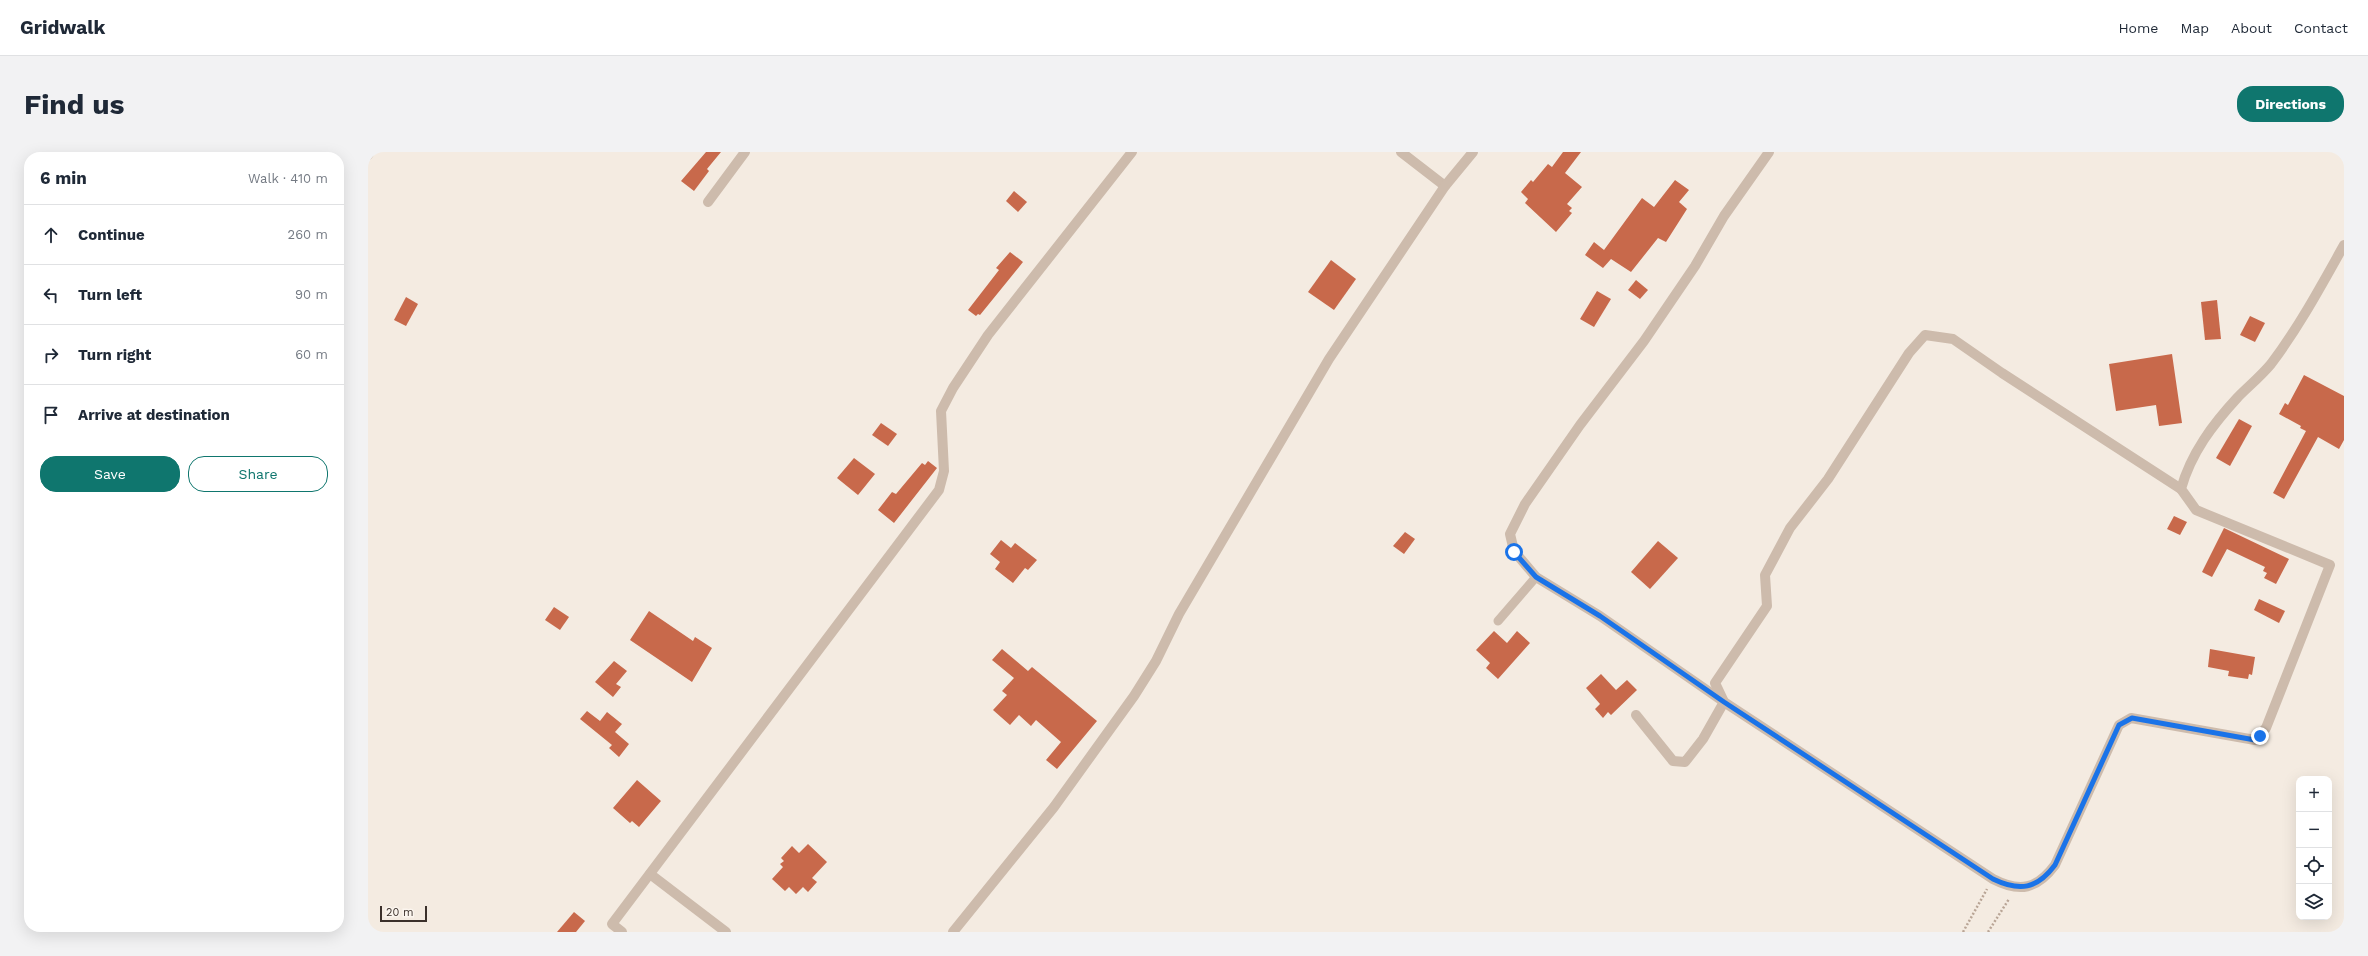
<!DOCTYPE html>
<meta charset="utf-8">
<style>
:root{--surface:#fff;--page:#f2f2f3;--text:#1f2937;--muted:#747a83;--line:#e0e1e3;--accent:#0f766e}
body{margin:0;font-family:"Work Sans",sans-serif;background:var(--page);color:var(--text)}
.controls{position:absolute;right:12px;bottom:12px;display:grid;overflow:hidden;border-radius:8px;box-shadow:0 4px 16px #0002}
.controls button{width:36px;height:36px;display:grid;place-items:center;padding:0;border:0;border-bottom:1px solid var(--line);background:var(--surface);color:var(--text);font:20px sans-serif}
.scale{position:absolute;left:12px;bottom:10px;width:47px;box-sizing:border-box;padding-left:4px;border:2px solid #3b302b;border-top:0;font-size:11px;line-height:14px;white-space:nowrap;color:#3b302b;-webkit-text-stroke:3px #fbf5ee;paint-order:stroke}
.stop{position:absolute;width:12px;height:12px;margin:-9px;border:3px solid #1a73e8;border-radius:50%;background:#fff}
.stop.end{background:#1a73e8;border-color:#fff;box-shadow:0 1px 4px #0008}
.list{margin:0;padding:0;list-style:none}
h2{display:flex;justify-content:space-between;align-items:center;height:52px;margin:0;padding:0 16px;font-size:17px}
h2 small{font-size:13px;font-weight:400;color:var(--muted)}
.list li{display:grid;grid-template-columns:26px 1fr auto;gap:12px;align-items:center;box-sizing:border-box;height:60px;padding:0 16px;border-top:1px solid var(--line)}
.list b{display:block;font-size:15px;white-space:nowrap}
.list em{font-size:13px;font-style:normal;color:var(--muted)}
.actions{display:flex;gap:8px;padding:12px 16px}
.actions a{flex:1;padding:9px 0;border:1px solid var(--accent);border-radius:16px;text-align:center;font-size:14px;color:var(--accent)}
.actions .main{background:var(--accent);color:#fff}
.icon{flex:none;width:22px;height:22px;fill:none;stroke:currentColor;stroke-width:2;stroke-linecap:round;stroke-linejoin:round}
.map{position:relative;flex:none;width:1976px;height:780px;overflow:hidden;border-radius:16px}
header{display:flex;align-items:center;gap:24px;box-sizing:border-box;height:56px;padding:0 20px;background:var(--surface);border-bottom:1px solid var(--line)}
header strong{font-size:19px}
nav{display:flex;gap:22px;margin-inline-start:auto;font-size:14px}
.intro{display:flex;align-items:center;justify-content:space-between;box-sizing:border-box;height:96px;padding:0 24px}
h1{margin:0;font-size:28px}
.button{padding:10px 18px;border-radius:16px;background:var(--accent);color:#fff;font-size:14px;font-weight:700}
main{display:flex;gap:24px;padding:0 24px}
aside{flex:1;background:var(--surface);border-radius:16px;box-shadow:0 4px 16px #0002}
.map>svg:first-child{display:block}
</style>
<header>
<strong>Gridwalk</strong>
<nav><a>Home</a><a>Map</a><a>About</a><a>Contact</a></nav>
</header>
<div class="intro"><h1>Find us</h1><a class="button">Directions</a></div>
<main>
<aside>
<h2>6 min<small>Walk · 410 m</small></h2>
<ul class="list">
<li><svg class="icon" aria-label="ahead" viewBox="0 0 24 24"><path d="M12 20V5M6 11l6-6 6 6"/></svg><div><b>Continue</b></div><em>260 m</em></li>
<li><svg class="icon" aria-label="left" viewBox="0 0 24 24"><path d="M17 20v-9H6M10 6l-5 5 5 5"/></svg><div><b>Turn left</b></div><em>90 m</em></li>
<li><svg class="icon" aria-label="right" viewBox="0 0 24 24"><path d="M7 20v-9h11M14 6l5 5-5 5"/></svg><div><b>Turn right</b></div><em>60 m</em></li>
<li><svg class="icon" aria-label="arrive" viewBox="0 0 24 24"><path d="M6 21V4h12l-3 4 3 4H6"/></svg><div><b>Arrive at destination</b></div></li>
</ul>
<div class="actions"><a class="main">Save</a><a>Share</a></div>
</aside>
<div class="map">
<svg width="1976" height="780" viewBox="0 0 1976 780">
<rect width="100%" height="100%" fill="#f4ebe1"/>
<g fill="#c8694b">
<path d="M338 0H353L339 17 341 19 326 39 313 29Z"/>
<path d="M1195 0H1213L1197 21 1214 35 1199 52 1204 56 1201 59 1204 61 1188 80 1157 51 1160 47 1153 40 1163 28 1165 30 1180 12 1184 15Z"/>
<path d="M1307 28 1321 38 1311 50 1319 57 1298 90 1290 86 1263 120 1243 107 1235 116 1217 103 1226 90 1236 98 1274 46 1286 55Z"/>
<path d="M646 39 659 50 650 60 638 49Z"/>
<path d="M642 100 655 110 612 163 610 162 608 164 600 158 631 118 628 116Z"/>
<path d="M963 108 988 127 966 158 940 140Z"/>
<path d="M1268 128 1280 138 1272 147 1260 138Z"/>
<path d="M1229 139 1243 147 1226 175 1212 167Z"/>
<path d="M38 145 50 152 38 174 26 168Z"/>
<path d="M1849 148 1853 187 1837 188 1833 150Z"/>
<path d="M1882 164 1897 171 1887 190 1872 183Z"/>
<path d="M1804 202 1814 271 1791 274 1788 253 1748 259 1741 212Z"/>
<path d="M1936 223 1976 244V288L1971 297 1950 285 1916 347 1905 341 1938 279 1932 276 1933 274 1911 262 1917 251 1920 253Z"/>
<path d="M1871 267 1884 274 1862 314 1848 306Z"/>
<path d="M513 271 529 282 520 294 504 283Z"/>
<path d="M486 306 507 322 490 343 469 326Z"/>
<path d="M560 309 569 316 526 371 510 358 524 340 528 342 554 311 557 313Z"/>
<path d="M1806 364 1819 370 1812 383 1799 377Z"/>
<path d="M1856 376 1921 407 1908 432 1896 426 1899 421 1895 419 1897 415 1859 397 1844 425 1834 420Z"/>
<path d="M1037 380 1047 387 1036 402 1025 394Z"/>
<path d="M633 388 643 396 647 391 669 408 660 418 657 416 645 431 627 417 632 410 622 402Z"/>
<path d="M1290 389 1310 406 1282 437 1263 420Z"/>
<path d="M1891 447 1917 459 1911 471 1886 458Z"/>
<path d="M186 455 201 465 192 478 177 468Z"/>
<path d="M281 459 325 489 327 485 344 496 324 530 262 488Z"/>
<path d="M1126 479 1139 491 1149 479 1162 491 1130 527 1118 516 1122 511 1108 498Z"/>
<path d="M634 497 660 519 664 515 729 569 689 617 678 608 693 590 668 568 663 574 651 563 642 573 625 558 639 543 634 539 646 526 624 508Z"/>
<path d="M1842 497 1887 505 1884 523 1881 522 1880 527 1860 524 1861 519 1840 515Z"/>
<path d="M246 509 259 519 248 532 253 535 245 545 227 530Z"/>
<path d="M1233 522 1248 538 1259 528 1269 538 1243 563 1240 560 1235 566 1227 557 1232 552 1218 536Z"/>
<path d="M219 559 232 569 239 560 254 572 247 580 261 592 251 605 241 596 244 593 212 567Z"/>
<path d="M269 628 293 649 271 675 264 669 262 671 245 656Z"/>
<path d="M440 692 459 710 444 726 449 730 440 740 435 735 428 742 421 735 417 739 404 727 415 715 412 712 416 709 413 706 424 694 431 701Z"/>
<path d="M206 760 217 769 208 780H189Z"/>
</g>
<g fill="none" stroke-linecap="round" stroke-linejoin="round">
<g stroke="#b9a596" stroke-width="2.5" stroke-dasharray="2 2" stroke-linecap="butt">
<path d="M1595 780 1619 737"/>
<path d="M1620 780 1641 747"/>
</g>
<path stroke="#cdbbac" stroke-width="9" d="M1130 469 1168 425"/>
<g stroke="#cdbbac" stroke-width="10">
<path d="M1033 0 1077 34"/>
<path d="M1401 0 1356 64 1327 114 1276 189 1212 273 1157 352 1142 382 1146 399 1168 425 1232 464 1356 550 1625 727C1652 741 1669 737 1687 713L1751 573 1763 566 1887 588 1898 576 1962 413 1828 358 1813 337C1823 301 1845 272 1870 245 1881 234 1893 224 1903 212 1931 175 1953 134 1976 93"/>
<path d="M0 3 2 0"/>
<path d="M340 50 377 0"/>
<path d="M1268 563 1305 609 1317 610 1335 587 1356 550 1347 531 1399 454 1397 423 1422 376 1460 327 1541 201 1557 183 1585 187 1634 221 1813 337"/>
<path d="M282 722 358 780"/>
<path d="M254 780 244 772 571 338 576 319 573 259 585 236 620 183 764 0"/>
<path d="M585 780 686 655 766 544 788 509 811 462 961 207 1077 34 1105 0"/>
</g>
</g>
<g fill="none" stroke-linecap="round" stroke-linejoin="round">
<path stroke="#1a73e8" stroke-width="5" d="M1146 400 1168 425 1232 464 1356 550 1625 727C1652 740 1669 737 1687 713L1751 573 1764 566 1887 588 1892 584"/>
</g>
</svg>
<div class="controls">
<button>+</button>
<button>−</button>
<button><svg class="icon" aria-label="locate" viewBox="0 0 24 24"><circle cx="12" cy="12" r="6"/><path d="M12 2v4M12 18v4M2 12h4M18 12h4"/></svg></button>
<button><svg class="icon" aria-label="layers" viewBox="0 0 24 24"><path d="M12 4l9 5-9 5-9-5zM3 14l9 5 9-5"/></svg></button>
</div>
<div class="scale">20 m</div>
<div class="stop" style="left:1146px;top:400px"></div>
<div class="stop end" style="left:1892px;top:584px"></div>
</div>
</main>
